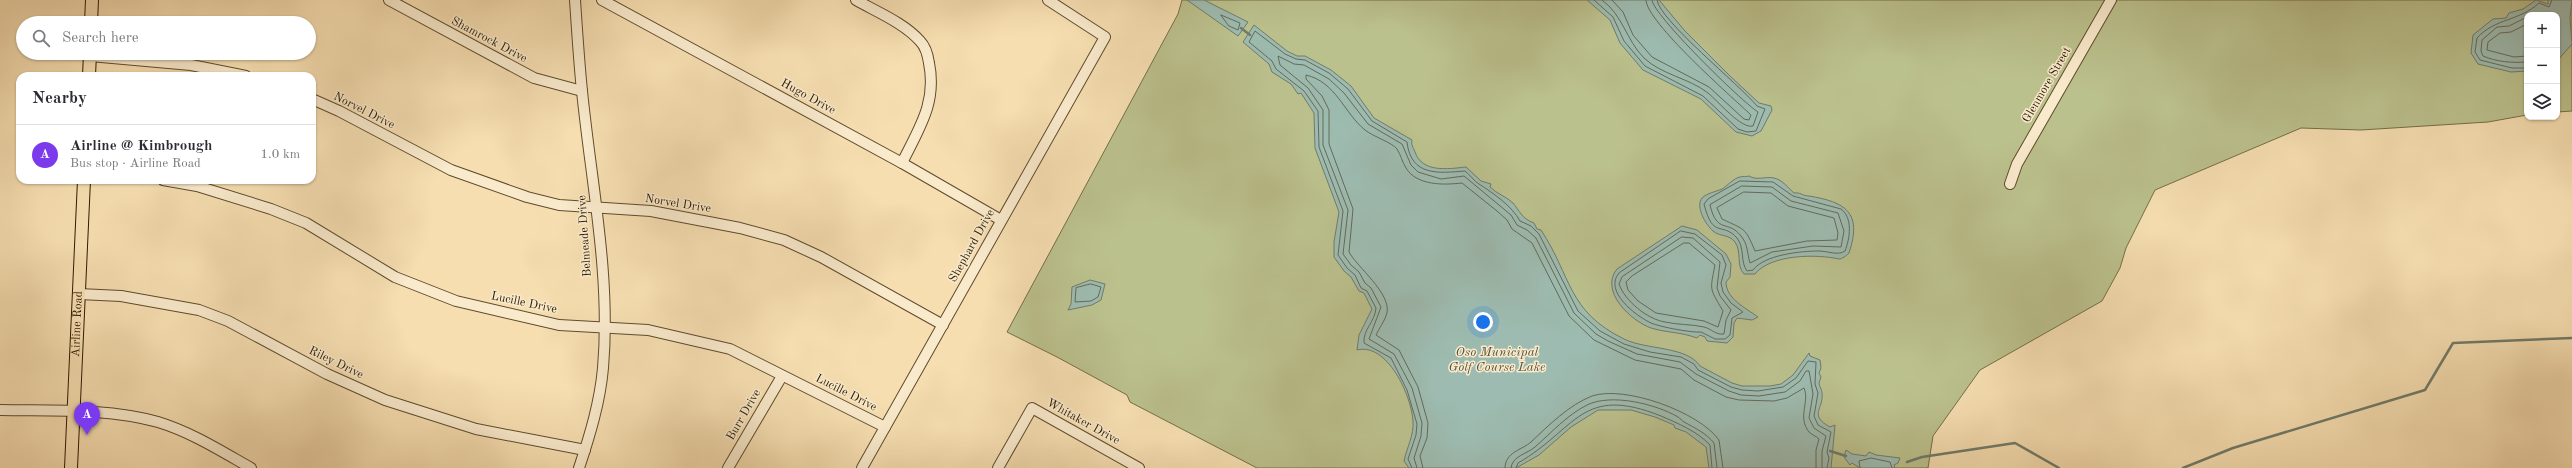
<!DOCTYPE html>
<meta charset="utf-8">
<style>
:root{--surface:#fff;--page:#f2f2f3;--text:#2b2b33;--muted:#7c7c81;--line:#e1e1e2;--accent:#7c3aed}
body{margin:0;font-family:"Old Standard TT",serif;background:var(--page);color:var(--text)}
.controls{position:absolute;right:12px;top:12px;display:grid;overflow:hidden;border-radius:8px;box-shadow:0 1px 3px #0004}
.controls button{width:36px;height:36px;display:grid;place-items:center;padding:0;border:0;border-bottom:1px solid var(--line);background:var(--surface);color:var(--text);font:20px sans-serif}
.you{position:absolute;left:1483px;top:322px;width:14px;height:14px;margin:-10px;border:3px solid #fff;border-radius:50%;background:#1a73e8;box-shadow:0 0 0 6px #1a73e833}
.badge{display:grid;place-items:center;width:26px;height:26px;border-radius:50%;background:var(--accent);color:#fff;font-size:13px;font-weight:700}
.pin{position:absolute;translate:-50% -33px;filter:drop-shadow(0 1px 2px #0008)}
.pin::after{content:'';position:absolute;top:21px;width:14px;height:12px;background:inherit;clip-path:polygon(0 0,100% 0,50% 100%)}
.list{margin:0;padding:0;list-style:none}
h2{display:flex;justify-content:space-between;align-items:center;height:52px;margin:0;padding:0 16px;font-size:17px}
h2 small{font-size:13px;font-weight:400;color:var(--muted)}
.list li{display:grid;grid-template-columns:26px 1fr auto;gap:12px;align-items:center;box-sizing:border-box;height:60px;padding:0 16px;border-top:1px solid var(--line)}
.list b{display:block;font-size:15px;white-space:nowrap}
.list p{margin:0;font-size:13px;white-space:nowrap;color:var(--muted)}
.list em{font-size:13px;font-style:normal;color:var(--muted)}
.icon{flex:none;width:22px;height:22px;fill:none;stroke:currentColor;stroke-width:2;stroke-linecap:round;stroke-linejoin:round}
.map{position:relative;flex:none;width:2572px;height:468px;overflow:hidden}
.search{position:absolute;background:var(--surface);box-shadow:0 1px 3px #0004;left:16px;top:16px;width:300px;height:44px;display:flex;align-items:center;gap:10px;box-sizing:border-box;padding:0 14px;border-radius:22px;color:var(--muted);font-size:15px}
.panel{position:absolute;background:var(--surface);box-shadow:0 1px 3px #0004;left:16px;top:72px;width:300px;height:112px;border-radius:12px}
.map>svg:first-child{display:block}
</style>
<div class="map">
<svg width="2572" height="468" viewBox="0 0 2572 468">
<rect width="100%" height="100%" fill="#f6deb1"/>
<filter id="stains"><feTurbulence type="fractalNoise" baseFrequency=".005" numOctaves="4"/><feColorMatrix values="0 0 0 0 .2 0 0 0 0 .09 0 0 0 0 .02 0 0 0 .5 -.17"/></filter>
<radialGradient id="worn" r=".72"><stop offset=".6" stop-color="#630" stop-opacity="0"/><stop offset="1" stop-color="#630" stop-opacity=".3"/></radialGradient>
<path fill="#bbc18d" stroke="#746e46" d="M1182 0H2572V111L2557 112V15H2527V115L2488 122 2361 130 2301 128 2155 190 2126 248 2120 268 2102 301 1980 370 1933 436 1928 468H1257L1130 402 1127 395 1057 357 1007 332 1178 14Z"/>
<g fill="#9dbbb0" stroke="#707b6a">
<path d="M1187 0H1204L1248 22 1238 36Z"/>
<path d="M1587 0H1659L1685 31 1730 76 1759 103 1771 106 1772 110 1761 131 1752 136 1736 132 1701 99 1643 70 1620 43 1610 20Z"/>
<path d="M2536 0 2548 4V0H2572L2570 18 2572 44 2557 61V15H2527V71L2511 72 2478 64 2471 53 2473 35 2493 19 2506 18 2509 13 2523 9Z"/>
<path d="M1254 25 1287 51 1297 56H1305L1331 70 1351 86 1374 118 1412 140C1411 145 1413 147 1415 152 1422 173 1448 169 1466 167L1481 181 1491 184 1490 187C1497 194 1507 197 1513 203 1519 210 1522 219 1534 223L1537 229 1541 230C1572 277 1567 311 1624 339 1646 350 1687 346 1700 366L1732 383 1742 386H1770L1781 384 1793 375 1809 353 1810 356 1820 360 1821 368 1819 373 1821 377 1819 383C1819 386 1822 390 1822 393 1824 409 1808 415 1830 427L1835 425 1831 468H1709L1706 447 1686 432 1675 428 1674 425 1655 417 1631 410H1598L1571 427 1539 455 1516 468H1409L1404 461C1407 447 1414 435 1413 422 1412 396 1387 342 1357 350L1359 335 1372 309 1364 293 1359 291 1351 277 1344 271 1334 257V242L1339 212 1315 148 1314 113 1301 93 1298 94 1291 84 1272 72 1269 64 1243 42Z"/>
<path d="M1749 176C1757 181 1765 176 1774 178 1783 180 1788 188 1794 193 1800 192 1803 196 1809 196 1845 202 1863 212 1849 253 1846 256 1842 259 1839 259 1817 254 1771 254 1755 274H1744C1736 266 1742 252 1735 242 1729 234 1720 237 1713 231 1706 225 1695 207 1702 198 1707 193 1715 192 1722 189 1727 186 1734 178 1740 177 1743 176 1746 177 1749 176Z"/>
<path d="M1682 226 1697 230 1726 254 1731 264 1730 277 1726 282C1726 299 1746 308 1758 317L1752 320 1737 318 1734 323 1733 337 1727 343 1707 341 1705 337 1700 335 1697 338C1681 332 1668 333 1651 328 1631 321 1599 291 1617 269Z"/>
<path d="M1090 280 1105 284 1101 300 1092 305 1068 310 1071 304 1072 287Z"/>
<path d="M1846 450 1852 454 1866 456 1869 452 1876 455 1900 458 1898 463 1894 465 1895 468H1860L1852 463 1850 465 1844 457Z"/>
</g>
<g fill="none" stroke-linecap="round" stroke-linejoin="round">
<g stroke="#656a58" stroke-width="1">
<path d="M1594 0 1613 17 1624 41 1645 66 1703 96 1738 129 1747 132 1756 131 1765 109 1757 106C1740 85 1659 20 1657 0"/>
<path d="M1602 0C1623 15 1626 40 1644 58 1662 75 1689 78 1708 93 1719 102 1741 129 1753 126L1758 112C1742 102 1652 14 1652 0"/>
<path d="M1612 0 1623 12 1633 35 1652 57 1709 87 1744 119 1749 120 1751 115C1732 97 1646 22 1646 0"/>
<path d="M1221 15 1240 23 1238 30 1229 26Z"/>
<path d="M2527 17 2509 26 2497 27 2482 40 2481 51 2483 56C2497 62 2512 63 2527 62"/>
<path d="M2527 24 2511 32 2500 33 2488 42 2487 50 2514 57 2527 56"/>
<path d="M2527 68H2512L2480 60 2475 52 2477 38C2495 18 2520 21 2539 3L2549 7 2552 0"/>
<path d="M1740 181 1773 182 1793 196 1841 209C1853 218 1850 238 1845 251 1839 256 1827 251 1819 251 1800 251 1764 255 1753 270L1747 271C1740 262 1745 248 1737 238 1722 221 1713 240 1704 204L1708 199Z"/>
<path d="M1742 186 1772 187 1791 201 1838 213 1844 231 1841 247 1813 246 1772 252 1750 263C1747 253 1748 244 1741 236 1728 219 1717 235 1710 205Z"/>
<path d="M1744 192 1771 193 1788 206 1834 218 1838 233 1837 240 1807 241 1755 251C1745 227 1745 230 1722 219L1717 208Z"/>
<path d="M1681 231 1695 234 1722 255 1726 265 1721 283 1723 292 1731 303 1743 312 1732 318 1730 335 1725 339H1715L1701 332C1693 333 1660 327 1651 323 1636 316 1603 291 1619 273Z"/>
<path d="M1682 237 1693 238 1720 262 1717 288 1720 296 1731 310 1726 320 1724 334C1715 335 1712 329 1704 327 1691 324 1678 325 1665 322 1647 319 1625 301 1619 284L1622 277Z"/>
<path d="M1684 243H1689L1715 265C1710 291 1709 287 1723 311L1718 327 1704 321 1656 313 1638 301 1628 290 1626 282 1632 276Z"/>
<path d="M1091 284 1101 287 1098 297 1091 301 1075 302 1076 288Z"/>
<path d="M1412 468 1408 459 1416 435 1417 424 1407 390 1391 358 1364 343C1363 329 1375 322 1376 308L1367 291 1361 288 1355 275 1347 268 1338 255 1343 211 1319 147 1318 111 1304 91 1276 69 1272 61 1249 42 1255 31 1285 54 1296 59 1305 60 1329 73 1348 89 1372 121 1407 142C1411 177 1439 173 1465 171 1470 175 1474 181 1479 184 1493 193 1512 206 1520 221L1531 226 1539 234 1578 311 1600 331 1624 344 1650 352 1681 357 1694 364 1698 370 1731 387 1742 390 1758 391 1783 387 1796 378 1808 361 1816 362 1815 384 1818 393 1814 416 1818 425 1831 432 1827 452 1829 458 1827 468"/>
<path d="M1417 468 1414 458 1421 436 1422 423 1412 388 1394 354 1369 339 1381 307 1371 288 1365 283 1359 272 1351 265 1343 254 1348 210 1323 145V110L1308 88 1280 65 1278 56 1294 64 1304 65 1329 79 1344 93 1368 124 1402 144 1411 165 1418 172 1441 179 1464 176 1511 215 1517 225 1527 230 1536 238 1574 313 1596 334 1608 341 1637 354 1680 362 1696 374 1729 391 1741 395 1759 396 1785 392 1800 381 1806 371H1809L1813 394 1809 418 1814 428 1826 436 1822 451V468"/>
<path d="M1423 468 1420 456 1427 438 1428 423 1418 387 1399 350 1376 335C1379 328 1385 321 1387 313 1391 293 1357 267 1349 252L1353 209 1329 144V110L1322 96 1306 79V75C1336 82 1344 113 1365 130 1372 136 1393 143 1397 149 1401 155 1402 162 1406 168 1417 186 1444 185 1462 183L1497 211 1507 220 1512 229 1532 243 1569 316 1594 340 1635 360 1681 369 1694 380 1726 397 1739 400 1774 401 1787 398 1804 388C1810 402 1797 417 1809 432 1812 435 1816 436 1819 439L1816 450V468"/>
<path d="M1505 468C1505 452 1522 450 1531 442 1549 425 1569 405 1592 396 1625 385 1699 412 1719 440L1723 468"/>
<path d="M1511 468C1512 456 1527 454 1535 447 1551 433 1567 415 1587 405 1611 393 1656 404 1678 417 1680 418 1682 421 1684 422 1695 428 1706 433 1714 443L1717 468"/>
<path d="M1516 468 1518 463C1577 429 1581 384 1661 416 1677 423 1697 431 1710 445L1712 468"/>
<path d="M1860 468 1859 461 1871 458 1890 462 1892 468"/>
</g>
<g stroke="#707b6a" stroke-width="2.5">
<path d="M1241 28 1250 35"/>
<path d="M1830 451 1846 456"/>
<path d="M1907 462 1922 457 2015 443 2059 468"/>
<path d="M2183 468 2233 448 2425 390 2453 343 2572 338"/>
</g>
<g stroke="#5f4b2c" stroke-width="12">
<g id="minor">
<path d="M389 0 534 78 582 91"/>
<path d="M575 0C577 30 579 61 582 91 591 182 611 275 603 368 600 402 590 435 579 468"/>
<path d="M602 0 902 163 1001 220"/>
<path d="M856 0C877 12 904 23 920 41 925 46 928 56 929 63 937 103 919 128 902 163"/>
<path d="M90 56 191 65 246 76"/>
<path d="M312 99 339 111 451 170 527 197 559 205 651 211 740 228 784 240 821 257 943 325"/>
<path d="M163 180 197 186 271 209 306 223 395 277 456 301 559 325 648 330 730 349 885 427"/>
<path d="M2010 184 2017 164 2111 0"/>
<path d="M79 294 121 296 199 310 228 321 327 374 385 400 476 429 585 450"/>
<path d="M0 410C52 411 108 408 158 422 191 432 221 451 251 468"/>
<path d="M728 468 782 376"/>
<path d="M862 468 1105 37 1048 0"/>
<path d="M998 468 1032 408 1139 468"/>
</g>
</g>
<g stroke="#2d1a00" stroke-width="14">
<g id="major">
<path d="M91 23 92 0"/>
<path d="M89 76 90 53"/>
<path id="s1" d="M71 468 84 180"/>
</g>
</g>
<use href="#minor" stroke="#f9eacc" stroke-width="10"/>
<use href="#major" stroke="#f6deb1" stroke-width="12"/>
</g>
<g text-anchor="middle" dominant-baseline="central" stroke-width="3" stroke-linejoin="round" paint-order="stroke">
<g font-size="12" fill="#2d1a00" stroke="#f9eacc">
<text transform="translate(489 40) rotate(28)">Shamrock Drive</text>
<text transform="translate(2047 85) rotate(-60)">Glenmore Street</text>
<text transform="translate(808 97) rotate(29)">Hugo Drive</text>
<text transform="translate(364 111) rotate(27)">Norvel Drive</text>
<text transform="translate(678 204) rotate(9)">Norvel Drive</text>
<text transform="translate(585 236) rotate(-94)">Belmeade Drive</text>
<text transform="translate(972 246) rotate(-61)">Shephard Drive</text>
<text transform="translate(524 303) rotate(12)">Lucille Drive</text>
<text stroke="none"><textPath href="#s1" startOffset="144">Airline Road</textPath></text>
<text transform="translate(336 363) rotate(26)">Riley Drive</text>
<text transform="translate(846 393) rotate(27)">Lucille Drive</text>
<text transform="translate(744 415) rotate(-60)">Burr Drive</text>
<text transform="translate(1083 422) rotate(29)">Whitaker Drive</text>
</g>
<g font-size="13" font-style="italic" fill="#54523e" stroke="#f9eacc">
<text x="1497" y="352">Oso Municipal<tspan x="1497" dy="15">Golf Course Lake</tspan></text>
</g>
</g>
<rect width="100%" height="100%" filter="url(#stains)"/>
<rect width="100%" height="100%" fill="url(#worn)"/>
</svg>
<div class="controls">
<button>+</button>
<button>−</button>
<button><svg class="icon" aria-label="layers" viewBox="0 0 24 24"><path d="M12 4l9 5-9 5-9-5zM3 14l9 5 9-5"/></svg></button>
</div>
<div class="you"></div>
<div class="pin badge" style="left:87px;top:435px">A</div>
<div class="search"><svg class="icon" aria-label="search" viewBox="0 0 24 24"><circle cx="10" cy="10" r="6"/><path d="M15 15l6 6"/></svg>Search here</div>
<section class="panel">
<h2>Nearby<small></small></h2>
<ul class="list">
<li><span class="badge">A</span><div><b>Airline @ Kimbrough</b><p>Bus stop · Airline Road</p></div><em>1.0 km</em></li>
</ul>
</section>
</div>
